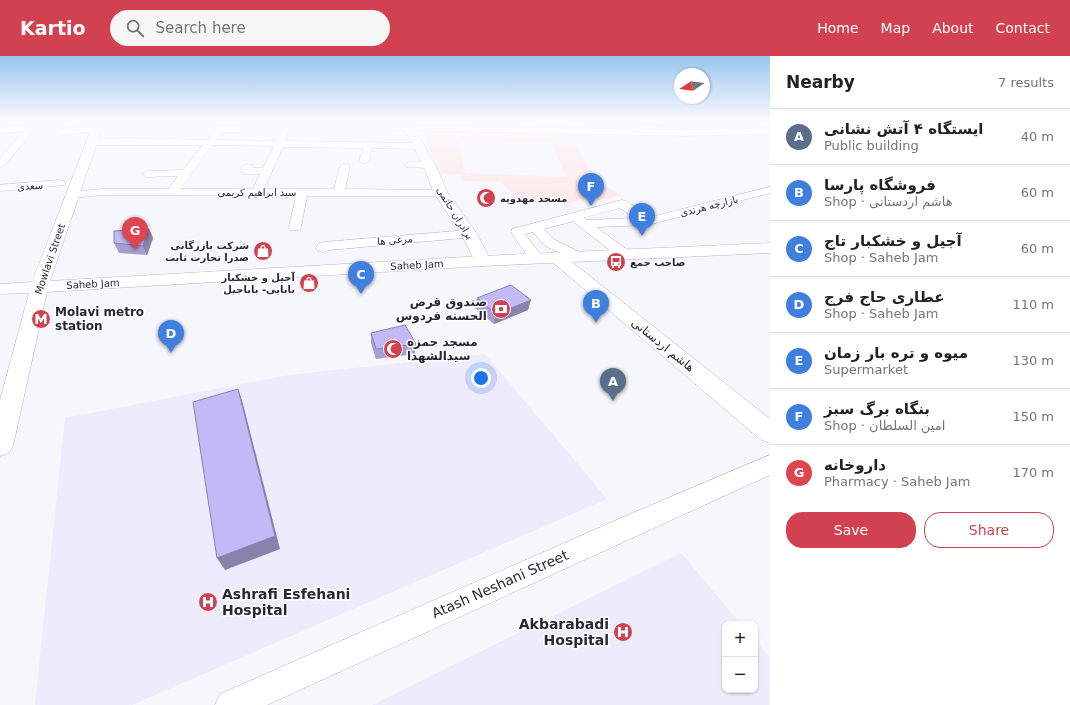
<!DOCTYPE html>
<meta charset="utf-8">
<style>
:root{--surface:#fff;--page:#f6f6f6;--text:#202124;--muted:#757577;--line:#e0e0e0;--accent:#d1414f}
body{margin:0;font-family:"DejaVu Sans","Noto Naskh Arabic",sans-serif;background:var(--page);color:var(--text)}
.controls{position:absolute;right:12px;bottom:12px;display:grid;overflow:hidden;border-radius:8px;box-shadow:0 1px 3px #0004}
.controls button{width:36px;height:36px;display:grid;place-items:center;padding:0;border:0;border-bottom:1px solid var(--line);background:var(--surface);color:var(--text);font:20px sans-serif}
.compass{position:absolute;left:674px;top:12px;width:36px;height:36px;border-radius:50%;background:var(--surface);box-shadow:0 1px 3px #0004;rotate:257deg}
.you{position:absolute;left:481px;top:322px;width:14px;height:14px;margin:-10px;border:3px solid #fff;border-radius:50%;background:#1a73e8;box-shadow:0 0 0 6px #1a73e833}
.badge{display:grid;place-items:center;width:26px;height:26px;border-radius:50%;background:var(--accent);color:#fff;font-size:13px;font-weight:700}
.pin{position:absolute;translate:-50% -33px;filter:drop-shadow(0 1px 2px #0008)}
.pin::after{content:'';position:absolute;top:21px;width:14px;height:12px;background:inherit;clip-path:polygon(0 0,100% 0,50% 100%)}
.list{margin:0;padding:0;list-style:none}
h2{display:flex;justify-content:space-between;align-items:center;height:52px;margin:0;padding:0 16px;font-size:17px}
h2 small{font-size:13px;font-weight:400;color:var(--muted)}
.list li{display:grid;grid-template-columns:26px 1fr auto;gap:12px;align-items:center;box-sizing:border-box;height:56px;padding:0 16px;border-top:1px solid var(--line)}
.list b{display:block;font-size:15px;white-space:nowrap}
.list p{margin:0;font-size:13px;white-space:nowrap;color:var(--muted)}
.list em{font-size:13px;font-style:normal;color:var(--muted)}
.actions{display:flex;gap:8px;padding:12px 16px}
.actions a{flex:1;padding:9px 0;border:1px solid var(--accent);border-radius:16px;text-align:center;font-size:14px;color:var(--accent)}
.actions .main{background:var(--accent);color:#fff}
.icon{flex:none;width:22px;height:22px;fill:none;stroke:currentColor;stroke-width:2;stroke-linecap:round;stroke-linejoin:round}
.map{position:relative;flex:none;width:770px;height:649px;overflow:hidden}
header{display:flex;align-items:center;gap:24px;box-sizing:border-box;height:56px;padding:0 20px;background:var(--accent);color:#fff}
header strong{font-size:19px}
nav{display:flex;gap:22px;margin-inline-start:auto;font-size:14px}
.search{width:280px;height:36px;background:var(--page);display:flex;align-items:center;gap:10px;box-sizing:border-box;padding:0 14px;border-radius:22px;color:var(--muted);font-size:15px}
main{display:flex}
aside{flex:1;background:var(--surface)}
.map>svg:first-child{display:block}
</style>
<header>
<strong>Kartio</strong>
<div class="search"><svg class="icon" aria-label="search" viewBox="0 0 24 24"><circle cx="10" cy="10" r="6"/><path d="M15 15l6 6"/></svg>Search here</div>
<nav><a>Home</a><a>Map</a><a>About</a><a>Contact</a></nav>
</header>
<main>
<div class="map">
<svg width="770" height="649" viewBox="0 0 770 649">
<rect width="100%" height="100%" fill="#f6f6fd"/>
<path fill="#fde7e6" fill-rule="evenodd" d="M422 74 566 76 595 120 590 123 622 139 593 146 587 144H580L563 149 556 146 540 145 525 149 501 126 463 125 459 118H439ZM459 84 551 87 566 121 465 117Z"/>
<g fill="#edebfc">
<path d="M485 298 607 443 132 649H35L65 362 289 319Z"/>
<path d="M681 497 741 568H725V634H755V584L770 602V649H372Z"/>
</g>
<g fill="none" stroke-linecap="round" stroke-linejoin="round">
<g stroke="#b7b3d4" stroke-width="1">
<g id="street">
<path d="M33 66H41L4 110 0 111V102L24 75 0 77V71L29 69Z"/>
<path d="M176 66H184L178 71 174 68Z"/>
<path d="M393 69 687 74 770 72V78L687 80 390 74 389 72Z"/>
<path d="M95 70 98 71 99 73 98 75 61 79 57 76 61 73Z"/>
<path d="M220 70H239L243 73 239 76H223L217 84 276 85 281 76 284 75 288 78 285 85 418 87 423 90 418 93 372 92 369 105 364 108 359 105 363 92 283 91 264 133H334L340 110 345 107 350 110 345 133 441 134 445 135 447 137 445 139 441 140H307L301 171 300 174H290L289 171 296 140 102 139 72 142 68 141 66 139 68 137 72 136 102 133H169L178 120 147 121 142 118 147 115 183 114 203 89H91L88 88 86 86 88 84 125 82 207 84 217 71ZM212 89 274 90 263 112H253L252 109C245 107 243 110 240 115L245 118H260L253 133H180Z"/>
<path d="M410 106H429L434 109 429 112 406 111 405 109 406 107Z"/>
<path d="M60 124 64 125 65 127 64 129 0 135V129Z"/>
<path d="M770 131V137L648 169 596 171 629 195 631 198 629 201 624 202 619 201 576 168 574 165 544 173 555 184 581 197 583 200 581 203 576 204 545 190 533 176 525 178 543 202 541 205 536 206 531 205 511 176 512 173 622 144 626 145 650 161ZM620 152 635 162 587 164 583 162Z"/>
<path d="M469 174 474 175 476 178 474 181 329 194 323 196 318 195 316 192 319 187 324 186Z"/>
<path d="M770 399V419L267 649H215L220 638 635 456Z"/>
</g>
</g>
<g stroke="#b7b3d4" stroke-width="1">
<g id="secondary">
<path d="M401 66H411L435 109 448 137 477 178 491 205 489 208 483 210 477 208 475 205 461 178 434 137 423 109Z"/>
<path d="M556 196 562 198 770 363V387L761 384 550 204 548 201 550 198Z"/>
</g>
</g>
<g stroke="#b7b3d4" stroke-width="1">
<path id="primary" d="M94 66H104L50 225 483 200 770 187V197L483 210 47 236 13 390 9 397 0 400V344L29 237 0 238V228L32 226Z"/>
</g>
<use href="#street" fill="#fff" fill-rule="evenodd"/>
<use href="#secondary" fill="#fff" fill-rule="evenodd"/>
<use href="#primary" fill="#fff" fill-rule="evenodd"/>
</g>
<g fill="#a79fd4">
<path d="M627 66H690L687 72H671Z"/>
<path d="M149 173 153 182 147 199 119 197 114 187Z"/>
<path d="M477 242 528 254 494 268 475 252Z"/>
<path d="M371 277 416 288 415 298 376 303 371 287Z"/>
</g>
<g fill="#8882ad">
<path d="M149 173 153 182 147 199 143 190Z"/>
<path d="M531 244 528 254 494 268 496 258Z"/>
<path d="M238 333 243 348 280 493 225 514 217 502Z"/>
</g>
<g fill="#c2b9f7" stroke="#8882ad">
<path d="M149 173 143 190 114 187V175Z"/>
<path d="M511 229 531 244 496 258 477 242Z"/>
<path d="M405 269 416 288 376 293 371 277Z"/>
<path d="M238 333 275 480 217 502 193 346Z"/>
</g>
<linearGradient id="sky" x2="0" y2="1"><stop stop-color="#99c5ee"/><stop offset="0.42" stop-color="#fbfbfe"/><stop offset="1" stop-color="#fbfbfe" stop-opacity="0"/></linearGradient>
<rect width="770" height="156" fill="url(#sky)"/>
<defs>
<g id="mosque-disc" transform="scale(1)"><circle r="9.5" fill="#d1414f" stroke="#fff"/><path d="M3.5-4.9A6 6 0 1 0 3.5 4.9A5 5 0 1 1 3.5-4.9Z" fill="#fff"/></g>
<g id="shop-disc" transform="scale(1)"><circle r="9.5" fill="#d1414f" stroke="#fff"/><path d="M-5-2.5h2.3a2.7 3.5 0 0 1 5.4 0H5L5.5 6h-11ZM-1.5-2.5h3a1.5 2.3 0 0 0-3 0Z" fill="#fff"/></g>
<g id="bus-disc" transform="scale(1)"><circle r="9.5" fill="#d1414f" stroke="#fff"/><path d="M-5-6H5V4H4V6H2V4H-2V6H-4V4H-5ZM-3.5-4V0h7V-4ZM-3.5 1.2v1.5H-2V1.2ZM2 1.2v1.5H3.5V1.2Z" fill="#fff"/></g>
<g id="bank-disc" transform="scale(1)"><circle r="9.5" fill="#d1414f" stroke="#fff"/><path d="M-6-4H6V4H-6ZM0-2.3a2.3 2.3 0 1 0 0 4.6a2.3 2.3 0 1 0 0-4.6Z" fill="#fff"/></g>
<g id="metro-disc" transform="scale(1)"><circle r="9.5" fill="#d1414f" stroke="#fff"/><path d="M-5.5 5V-5H-3L0 0L3-5H5.5V5H3V-.5L0 4L-3-.5V5Z" fill="#fff"/></g>
<g id="hospital-disc" transform="scale(1)"><circle r="9.5" fill="#d1414f" stroke="#fff"/><path d="M-5-5h3v3.5h4V-5h3V5h-3V1.5h-4V5h-3Z" fill="#fff"/></g>
</defs>
<g fill-rule="evenodd">
<use href="#mosque-disc" x="486" y="142"/>
<use href="#shop-disc" x="263" y="195"/>
<use href="#bus-disc" x="616" y="206"/>
<use href="#shop-disc" x="309" y="227"/>
<use href="#bank-disc" x="501" y="253"/>
<use href="#metro-disc" x="41" y="263"/>
<use href="#mosque-disc" x="393" y="293"/>
<use href="#hospital-disc" x="208" y="546"/>
<use href="#hospital-disc" x="623" y="576"/>
</g>
<g text-anchor="middle" dominant-baseline="central" stroke-width="3" stroke-linejoin="round" paint-order="stroke">
<g font-size="10" fill="#292734" stroke="#fff">
<text transform="translate(30 130) rotate(-4)">سعدی</text>
<text x="257" y="136">سید ابراهیم کریمی</text>
<text transform="translate(709 150) rotate(-14)">بازارچه هرندی</text>
<text transform="translate(455 157) rotate(58)">برادران حاتمی</text>
<text transform="translate(395 184) rotate(-5)">مرغی ها</text>
<text transform="translate(50 203) rotate(-71)">Mowlavi Street</text>
<text transform="translate(417 209) rotate(-3)">Saheb Jam</text>
<text transform="translate(93 228) rotate(-3)">Saheb Jam</text>
</g>
<g font-size="10" font-weight="bold" fill="#292734" stroke="#fff" text-anchor="start">
<text x="500" y="142">مسجد مهدویه</text>
<text x="249" y="189" text-anchor="end">شرکت بازرگانی<tspan x="249" dy="12">صدرا تجارت ثابت</tspan></text>
<text x="630" y="206">صاحب جمع</text>
<text x="295" y="221" text-anchor="end">آجیل و خشکبار<tspan x="295" dy="12">بابایی- باباجیل</tspan></text>
</g>
<g font-size="12" font-weight="bold" fill="#292734" stroke="#fff" text-anchor="start">
<text x="487" y="246" text-anchor="end">صندوق قرض<tspan x="487" dy="14">الحسنه فردوس</tspan></text>
<text x="55" y="256">Molavi metro<tspan x="55" dy="14">station</tspan></text>
<text x="407" y="286">مسجد حمزه<tspan x="407" dy="14">سیدالشهدا</tspan></text>
</g>
<g font-size="12" fill="#292734" stroke="#fff">
<text transform="translate(663 289) rotate(39)">هاشم اردستانی</text>
</g>
<g font-size="14" fill="#292734" stroke="#fff">
<text transform="translate(500 528) rotate(-24)">Atash Neshani Street</text>
</g>
<g font-size="14" font-weight="bold" fill="#292734" stroke="#fff" text-anchor="start">
<text x="222" y="538">Ashrafi Esfehani<tspan x="222" dy="16">Hospital</tspan></text>
<text x="609" y="568" text-anchor="end">Akbarabadi<tspan x="609" dy="16">Hospital</tspan></text>
</g>
</g>
</svg>
<div class="controls">
<button>+</button>
<button>−</button>
</div>
<svg class="compass" viewBox="-18 -18 36 36"><path d="M0-13l5 13h-10z" fill="#e53935"/><path d="M0 13l5-13h-10z" fill="#757577"/></svg>
<div class="you"></div>
<div class="pin badge" style="left:613px;top:345px;background:#5c6f8a">A</div>
<div class="pin badge" style="left:596px;top:267px;background:#3f7fe0">B</div>
<div class="pin badge" style="left:361px;top:238px;background:#3f7fe0">C</div>
<div class="pin badge" style="left:171px;top:297px;background:#3f7fe0">D</div>
<div class="pin badge" style="left:642px;top:180px;background:#3f7fe0">E</div>
<div class="pin badge" style="left:591px;top:150px;background:#3f7fe0">F</div>
<div class="pin badge" style="left:135px;top:194px;background:#e0444e">G</div>
</div>
<aside>
<h2>Nearby<small>7 results</small></h2>
<ul class="list">
<li><span class="badge" style="background:#5c6f8a">A</span><div><b>ایستگاه ۴ آتش نشانی</b><p>Public building</p></div><em>40 m</em></li>
<li><span class="badge" style="background:#3f7fe0">B</span><div><b>فروشگاه پارسا</b><p>Shop · هاشم اردستانی</p></div><em>60 m</em></li>
<li><span class="badge" style="background:#3f7fe0">C</span><div><b>آجیل و خشکبار تاج</b><p>Shop · Saheb Jam</p></div><em>60 m</em></li>
<li><span class="badge" style="background:#3f7fe0">D</span><div><b>عطاری حاج فرج</b><p>Shop · Saheb Jam</p></div><em>110 m</em></li>
<li><span class="badge" style="background:#3f7fe0">E</span><div><b>میوه و تره بار زمان</b><p>Supermarket</p></div><em>130 m</em></li>
<li><span class="badge" style="background:#3f7fe0">F</span><div><b>بنگاه برگ سبز</b><p>Shop · امین السلطان</p></div><em>150 m</em></li>
<li><span class="badge" style="background:#e0444e">G</span><div><b>داروخانه</b><p>Pharmacy · Saheb Jam</p></div><em>170 m</em></li>
</ul>
<div class="actions"><a class="main">Save</a><a>Share</a></div>
</aside>
</main>
